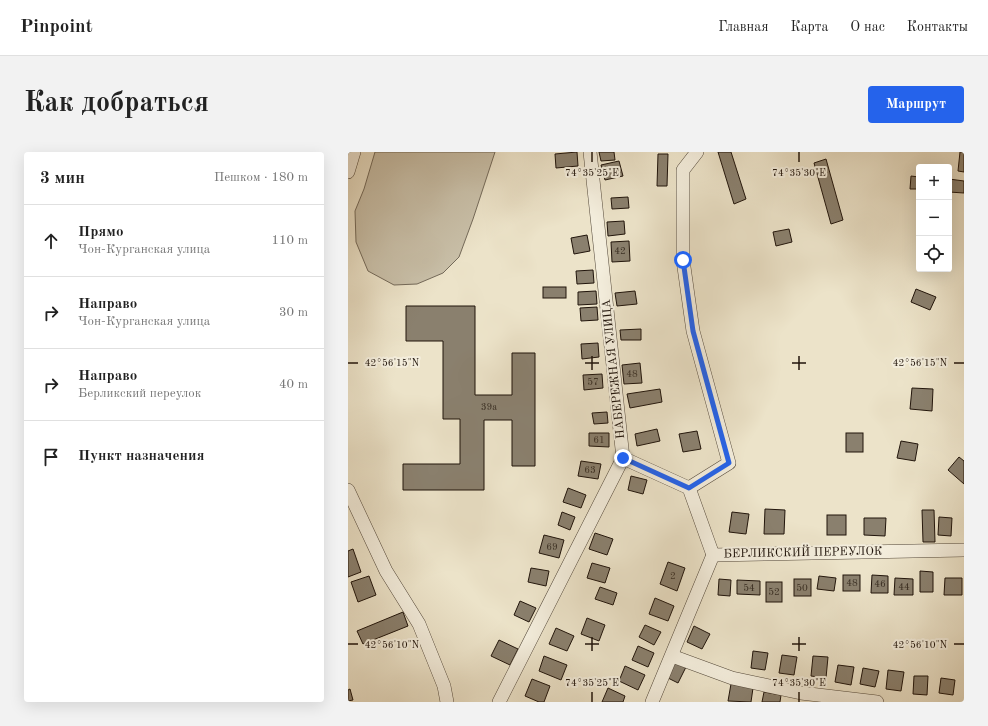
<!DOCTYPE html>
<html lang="ru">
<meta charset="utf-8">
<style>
:root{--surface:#fff;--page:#f2f2f2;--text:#222;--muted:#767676;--line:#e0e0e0;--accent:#2563eb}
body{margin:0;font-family:"Old Standard TT",serif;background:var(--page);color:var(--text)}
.controls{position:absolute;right:12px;top:12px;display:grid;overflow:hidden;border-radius:4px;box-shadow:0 4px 16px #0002}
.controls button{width:36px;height:36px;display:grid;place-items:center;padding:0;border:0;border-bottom:1px solid var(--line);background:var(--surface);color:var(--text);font:20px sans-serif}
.stop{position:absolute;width:12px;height:12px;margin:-9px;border:3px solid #2563eb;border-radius:50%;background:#fff}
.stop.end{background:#2563eb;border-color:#fff;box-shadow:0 1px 4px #0008}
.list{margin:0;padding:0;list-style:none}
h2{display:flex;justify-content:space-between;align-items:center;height:52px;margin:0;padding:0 16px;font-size:17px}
h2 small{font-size:13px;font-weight:400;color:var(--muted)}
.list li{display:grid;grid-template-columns:26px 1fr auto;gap:12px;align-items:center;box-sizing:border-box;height:72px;padding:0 16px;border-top:1px solid var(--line)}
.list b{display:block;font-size:15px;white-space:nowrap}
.list p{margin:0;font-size:13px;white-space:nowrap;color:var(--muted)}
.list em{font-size:13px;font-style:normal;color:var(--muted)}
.icon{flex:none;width:22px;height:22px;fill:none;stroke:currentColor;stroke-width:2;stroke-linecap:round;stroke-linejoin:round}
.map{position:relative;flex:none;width:616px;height:550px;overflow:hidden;border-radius:4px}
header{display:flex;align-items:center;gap:24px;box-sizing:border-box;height:56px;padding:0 20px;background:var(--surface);border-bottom:1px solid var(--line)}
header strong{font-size:19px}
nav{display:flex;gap:22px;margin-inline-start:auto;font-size:14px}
.intro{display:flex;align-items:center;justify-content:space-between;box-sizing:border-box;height:96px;padding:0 24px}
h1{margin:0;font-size:28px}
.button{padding:10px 18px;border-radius:4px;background:var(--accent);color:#fff;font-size:14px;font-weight:700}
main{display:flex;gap:24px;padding:0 24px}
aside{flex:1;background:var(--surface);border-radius:4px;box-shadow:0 4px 16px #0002}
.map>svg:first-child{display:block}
</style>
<header>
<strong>Pinpoint</strong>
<nav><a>Главная</a><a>Карта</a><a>О нас</a><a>Контакты</a></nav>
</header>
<div class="intro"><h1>Как добраться</h1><a class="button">Маршрут</a></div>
<main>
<aside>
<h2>3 мин<small>Пешком · 180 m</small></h2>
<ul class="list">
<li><svg class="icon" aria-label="ahead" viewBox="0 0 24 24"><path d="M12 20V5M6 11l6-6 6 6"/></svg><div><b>Прямо</b><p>Чон-Курганская улица</p></div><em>110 m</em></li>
<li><svg class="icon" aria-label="right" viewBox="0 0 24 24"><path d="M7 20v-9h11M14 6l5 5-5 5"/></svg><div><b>Направо</b><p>Чон-Курганская улица</p></div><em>30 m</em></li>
<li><svg class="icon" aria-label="right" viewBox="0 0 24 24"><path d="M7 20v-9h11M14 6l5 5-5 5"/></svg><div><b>Направо</b><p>Берликский переулок</p></div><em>40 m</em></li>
<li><svg class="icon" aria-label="arrive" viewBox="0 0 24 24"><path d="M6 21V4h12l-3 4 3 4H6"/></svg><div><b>Пункт назначения</b></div></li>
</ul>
</aside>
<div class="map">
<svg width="616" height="550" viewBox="0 0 616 550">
<rect width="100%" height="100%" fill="#ece3c9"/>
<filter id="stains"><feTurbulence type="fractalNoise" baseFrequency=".005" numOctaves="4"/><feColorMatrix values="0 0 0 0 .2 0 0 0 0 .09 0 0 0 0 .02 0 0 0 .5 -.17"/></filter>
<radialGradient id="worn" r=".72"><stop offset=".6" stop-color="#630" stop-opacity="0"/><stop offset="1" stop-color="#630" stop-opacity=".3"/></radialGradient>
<path fill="#c9c0a9" stroke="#746a5a" d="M27 0H147L125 67 111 105 95 121 69 132 46 133 20 119 8 90 7 59 16 37Z"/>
<g fill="#8a806e" stroke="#20140b">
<path d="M229 0 230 14 208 16 207 2Z"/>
<path d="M251 0H266L267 8 253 9Z"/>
<path d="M370 0H383L398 47 386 52Z"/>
<path d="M612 0H616V20L610 19Z"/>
<path d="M310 2H320L319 34H309Z"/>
<path d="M478 7 495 68 483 72 466 11Z"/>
<path d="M271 9 275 24 257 28 253 13Z"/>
<path d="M563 24 571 25V37H562Z"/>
<path d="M601 27 616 29V41L601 40Z"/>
<path d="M280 45 281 56 264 57 263 46Z"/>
<path d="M276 69 277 82 260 84 259 70Z"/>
<path d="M441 77 444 90 428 94 425 80Z"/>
<path d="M239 83 242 99 226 102 223 86Z"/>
<path d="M281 89 282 109 264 110 263 90Z"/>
<path d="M245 118 246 131 229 132 228 119Z"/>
<rect x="195" y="135" width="23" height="11"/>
<path d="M568 137 588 145 582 158 563 150Z"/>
<path d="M248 139 249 152 230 153V140Z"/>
<path d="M287 139 289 152 269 154 267 141Z"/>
<path d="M58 154H127V243H164V201H187V314H164V268H136V338H55V312H112V267H95V189H58Z"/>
<path d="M249 155 250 168 233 169 232 156Z"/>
<path d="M293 177V188H273L272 178Z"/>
<path d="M250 191 251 205 234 207 233 192Z"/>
<path d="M292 211 294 231 276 232 274 213Z"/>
<path d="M254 222 255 236 236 238 235 223Z"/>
<path d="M564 236 585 237 584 259 562 257Z"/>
<path d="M312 237 314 250 282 256 279 242Z"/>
<path d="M259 260 260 271 246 272 244 261Z"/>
<path d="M309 277 312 289 289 294 287 282Z"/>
<path d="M349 279 353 297 335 300 331 282Z"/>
<path d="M241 281H261V295L241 294Z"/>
<rect x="498" y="281" width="17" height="19"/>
<path d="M553 289 570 292 567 309 549 306Z"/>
<path d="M611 305 616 309V332L600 318Z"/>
<path d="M233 309 253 312 250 327 230 324Z"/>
<path d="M283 324 299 328 295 342 280 338Z"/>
<path d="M220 336 238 343 233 356 215 350Z"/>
<path d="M417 357 437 358 436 382H416Z"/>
<path d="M574 358H586L587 390H575Z"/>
<path d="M214 360 227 365 222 378 210 373Z"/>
<path d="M384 360 401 362 398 382 381 380Z"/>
<rect x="479" y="363" width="19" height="20"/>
<path d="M591 365 604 366 603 384 590 383Z"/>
<path d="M516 366H538L537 384 516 383Z"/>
<path d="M247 381 265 387 259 403 241 397Z"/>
<path d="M196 383 216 388 211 406 191 401Z"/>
<path d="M5 397 13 420 0 425V399Z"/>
<path d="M320 410 337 416 329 439 312 432Z"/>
<path d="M244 411 262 416 257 431 239 426Z"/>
<path d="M183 416 201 419 198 434 180 430Z"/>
<path d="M572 419 585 420V440H572Z"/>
<rect x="495" y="423" width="17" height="16"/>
<path d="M524 423 540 424V441H523Z"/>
<path d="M21 424 28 443 10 450 3 430Z"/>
<path d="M471 424 488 426 486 439 469 437Z"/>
<path d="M547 426 565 427V443H546Z"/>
<path d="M597 426H614V443H596Z"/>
<path d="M371 427 383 428 382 444 370 443Z"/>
<rect x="446" y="427" width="17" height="17"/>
<path d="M389 428 412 429V443L389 442Z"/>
<rect x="418" y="430" width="16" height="20"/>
<path d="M252 435 269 441 265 453 247 447Z"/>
<path d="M307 446 326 454 320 469 301 462Z"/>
<path d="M172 449 188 456 181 470 166 463Z"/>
<path d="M55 460 60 474 15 492 9 479Z"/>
<path d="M239 466 257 473 251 489 233 482Z"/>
<path d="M297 473 313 480 306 493 291 485Z"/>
<path d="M346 474 362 482 354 497 339 490Z"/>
<path d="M208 476 226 484 219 499 201 492Z"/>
<path d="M151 488 170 497 162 513 143 504Z"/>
<path d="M290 494 306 501 300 515 284 508Z"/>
<path d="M405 499 420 501 417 518 403 516Z"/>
<path d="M434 503 449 505 446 523 431 521Z"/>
<path d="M196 504 219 513 213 528 191 519Z"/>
<path d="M465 504 480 505 478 526 463 524Z"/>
<path d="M326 509 338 515 330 531 318 525Z"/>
<path d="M490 513 506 515 503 533 487 530Z"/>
<path d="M277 514 297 523 290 538 271 529Z"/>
<path d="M515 516 531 519 527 535 512 532Z"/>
<path d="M540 518 556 520 553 539 538 537Z"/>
<path d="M566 524H580L579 543 565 542Z"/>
<path d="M593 526 607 528 605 543 591 541Z"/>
<path d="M184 527 202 534 196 550H191L177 544Z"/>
<path d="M383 532 405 536 403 550 380 549Z"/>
<path d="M260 536 277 544 275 550H254Z"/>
<path d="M2 537 5 548 0 549V538Z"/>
<path d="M416 540 433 543 432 550H414Z"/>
</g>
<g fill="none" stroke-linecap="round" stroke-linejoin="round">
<g stroke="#53483a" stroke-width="14">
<g id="minor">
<path d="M0 20 6 0"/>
<path d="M275 306 341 336 365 403 616 398"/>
<path d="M341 336 381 311 345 179 335 108V18L349 0"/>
<path d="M0 338 38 419 71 472 96 534 99 550"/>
<path d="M324 504 384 526 453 541 529 550"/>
<path d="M151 550 275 306 242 0"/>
<path d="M304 550 365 403"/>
</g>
</g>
<use href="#minor" stroke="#f3eddc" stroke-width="13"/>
</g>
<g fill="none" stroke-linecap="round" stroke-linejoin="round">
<path stroke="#2563eb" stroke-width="5" d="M275 306 341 336 381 311 345 179 335 108"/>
</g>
<path fill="none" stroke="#20140b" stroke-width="1.5" d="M244 0V10M451 0V10M244 204V218M451 204V218M0 211H10M237 211H251M444 211H458M606 211H616M244 485V499M451 485V499M0 492H10M237 492H251M444 492H458M606 492H616M244 540V550M451 540V550"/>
<g text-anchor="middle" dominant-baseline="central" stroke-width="4" stroke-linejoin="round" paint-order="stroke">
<g font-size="10" fill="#3a2f24">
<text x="272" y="99">42</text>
<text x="284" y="222">48</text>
<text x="245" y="230">57</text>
<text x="141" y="255">39а</text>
<text x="251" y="288">61</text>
<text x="242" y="318">63</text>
<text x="204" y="395">69</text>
<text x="325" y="424">2</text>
<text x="504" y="431">48</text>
<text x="532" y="432">46</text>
<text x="556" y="435">44</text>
<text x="401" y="436">54</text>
<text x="454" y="436">50</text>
<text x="426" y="440">52</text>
</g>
<g font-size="12" fill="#20140b" stroke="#f3eddc">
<text transform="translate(266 217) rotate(-96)">НАБЕРЕЖНАЯ УЛИЦА</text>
<text transform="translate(455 401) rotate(-1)">БЕРЛИКСКИЙ ПЕРЕУЛОК</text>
</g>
</g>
<g font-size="10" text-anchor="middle" fill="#20140b" stroke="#f3eddc" stroke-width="4" stroke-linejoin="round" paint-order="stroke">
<text x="244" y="24">74°35'25"E</text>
<text x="451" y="24">74°35'30"E</text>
<text x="44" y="214">42°56'15"N</text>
<text x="572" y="214">42°56'15"N</text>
<text x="44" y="496">42°56'10"N</text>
<text x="572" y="496">42°56'10"N</text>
<text x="244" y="534">74°35'25"E</text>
<text x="451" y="534">74°35'30"E</text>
</g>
<rect width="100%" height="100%" filter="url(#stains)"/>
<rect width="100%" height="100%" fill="url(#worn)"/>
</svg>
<div class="controls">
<button>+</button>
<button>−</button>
<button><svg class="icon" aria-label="locate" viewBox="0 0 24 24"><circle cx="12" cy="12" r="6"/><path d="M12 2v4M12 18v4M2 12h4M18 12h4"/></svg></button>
</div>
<div class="stop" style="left:335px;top:108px"></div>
<div class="stop end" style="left:275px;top:306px"></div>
</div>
</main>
